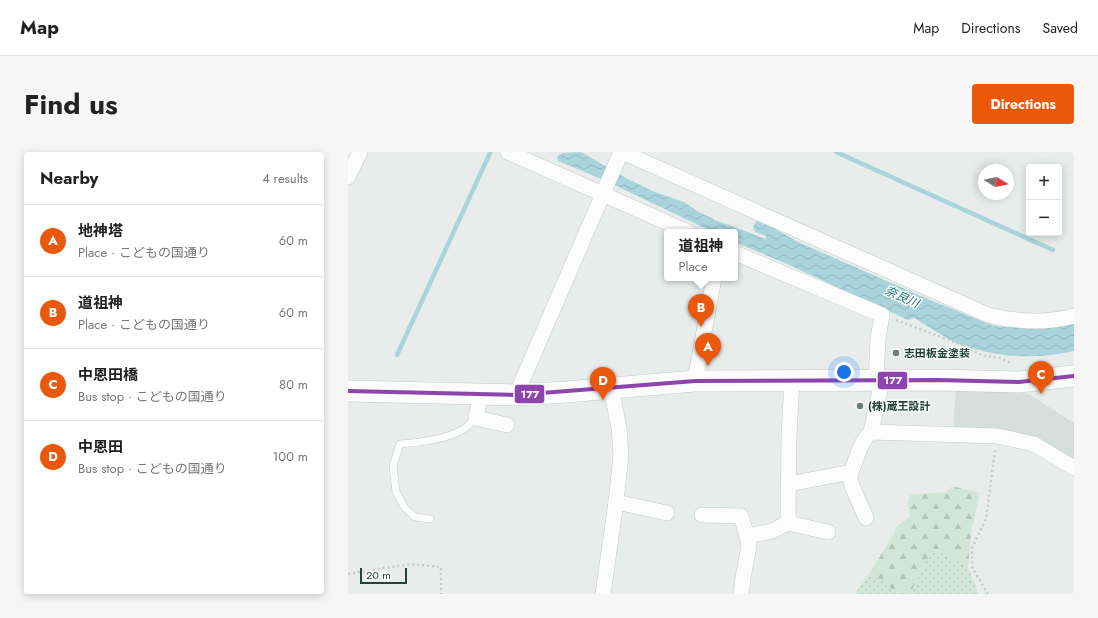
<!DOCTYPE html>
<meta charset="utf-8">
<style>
:root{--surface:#fff;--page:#f6f6f6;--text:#222;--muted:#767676;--line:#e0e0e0;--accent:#ea580c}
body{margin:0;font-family:Jost,"Noto Sans JP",sans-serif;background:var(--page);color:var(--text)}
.controls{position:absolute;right:12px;top:12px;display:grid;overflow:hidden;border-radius:4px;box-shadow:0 2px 10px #0003}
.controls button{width:36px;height:36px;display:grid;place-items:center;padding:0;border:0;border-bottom:1px solid var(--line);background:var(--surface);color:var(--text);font:20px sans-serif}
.compass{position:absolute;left:630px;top:12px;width:36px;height:36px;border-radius:50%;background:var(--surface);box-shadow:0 2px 10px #0003;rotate:100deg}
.scale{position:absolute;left:12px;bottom:10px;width:47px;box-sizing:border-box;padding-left:4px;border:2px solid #24423a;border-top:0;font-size:11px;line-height:14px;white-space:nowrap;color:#24423a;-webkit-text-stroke:3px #f7fbf9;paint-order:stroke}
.you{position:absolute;left:496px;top:220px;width:14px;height:14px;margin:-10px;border:3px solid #fff;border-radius:50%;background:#1a73e8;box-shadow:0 0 0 6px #1a73e833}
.badge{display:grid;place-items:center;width:26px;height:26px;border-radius:50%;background:var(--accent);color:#fff;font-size:13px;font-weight:700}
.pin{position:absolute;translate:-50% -33px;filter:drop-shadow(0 1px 2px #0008)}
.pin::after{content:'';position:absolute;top:21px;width:14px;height:12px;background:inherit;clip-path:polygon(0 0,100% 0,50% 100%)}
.popup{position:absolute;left:316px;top:77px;width:74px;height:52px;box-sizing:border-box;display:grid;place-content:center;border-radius:4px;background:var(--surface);filter:drop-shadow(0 1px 3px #0005);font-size:13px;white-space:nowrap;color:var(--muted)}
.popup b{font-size:15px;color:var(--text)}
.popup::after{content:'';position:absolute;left:50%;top:100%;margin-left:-8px;border:8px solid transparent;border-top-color:var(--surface)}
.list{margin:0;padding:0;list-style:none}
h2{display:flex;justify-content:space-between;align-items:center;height:52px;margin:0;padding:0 16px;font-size:17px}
h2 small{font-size:13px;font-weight:400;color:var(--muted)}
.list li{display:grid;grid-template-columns:26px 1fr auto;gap:12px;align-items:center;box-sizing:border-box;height:72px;padding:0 16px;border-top:1px solid var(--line)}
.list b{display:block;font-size:15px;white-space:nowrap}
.list p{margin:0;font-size:13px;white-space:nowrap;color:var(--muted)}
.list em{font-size:13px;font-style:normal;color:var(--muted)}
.map{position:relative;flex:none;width:726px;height:442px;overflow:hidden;border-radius:4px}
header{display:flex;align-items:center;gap:24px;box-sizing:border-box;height:56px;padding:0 20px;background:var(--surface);border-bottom:1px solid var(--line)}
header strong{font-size:19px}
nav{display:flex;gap:22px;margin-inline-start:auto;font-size:14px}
.intro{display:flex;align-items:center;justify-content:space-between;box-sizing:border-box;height:96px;padding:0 24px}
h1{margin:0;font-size:28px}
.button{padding:10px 18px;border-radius:4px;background:var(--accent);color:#fff;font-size:14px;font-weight:700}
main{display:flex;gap:24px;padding:0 24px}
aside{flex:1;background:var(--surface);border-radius:4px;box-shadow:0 2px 10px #0003}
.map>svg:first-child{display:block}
</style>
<header>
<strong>Map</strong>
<nav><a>Map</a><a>Directions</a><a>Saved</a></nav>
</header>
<div class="intro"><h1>Find us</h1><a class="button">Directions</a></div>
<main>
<aside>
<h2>Nearby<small>4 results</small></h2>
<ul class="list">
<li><span class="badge">A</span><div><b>地神塔</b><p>Place · こどもの国通り</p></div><em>60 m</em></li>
<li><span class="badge">B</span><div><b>道祖神</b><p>Place · こどもの国通り</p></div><em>60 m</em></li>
<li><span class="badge">C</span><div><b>中恩田橋</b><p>Bus stop · こどもの国通り</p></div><em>80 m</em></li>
<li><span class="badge">D</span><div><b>中恩田</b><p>Bus stop · こどもの国通り</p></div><em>100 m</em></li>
</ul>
</aside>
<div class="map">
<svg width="726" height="442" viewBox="0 0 726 442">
<defs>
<pattern id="grass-dots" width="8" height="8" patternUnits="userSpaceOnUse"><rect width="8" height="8" fill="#d1e6d8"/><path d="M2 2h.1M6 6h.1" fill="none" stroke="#b3c6ba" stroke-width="1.8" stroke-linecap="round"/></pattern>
<pattern id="forest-firs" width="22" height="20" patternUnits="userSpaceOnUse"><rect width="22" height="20" fill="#d1e6d8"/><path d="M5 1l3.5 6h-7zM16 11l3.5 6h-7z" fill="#b3c6ba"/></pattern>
<pattern id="water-waves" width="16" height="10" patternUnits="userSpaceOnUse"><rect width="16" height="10" fill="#a9d4db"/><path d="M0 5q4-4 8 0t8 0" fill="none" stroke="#91b7bd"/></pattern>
</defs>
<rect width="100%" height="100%" fill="#e8edeb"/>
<path fill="#d6dedb" d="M662 235 684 244 724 270H726V312L702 293 605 279 608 236Z"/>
<path fill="url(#grass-dots)" d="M595 399 620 416 631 442H507L520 424 533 427 547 440 562 442 582 401Z"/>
<path fill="url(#forest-firs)" d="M604 334 632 341 623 381 620 416 595 399 582 401 562 442 547 440 533 427 520 424 545 383 548 375 562 364 560 352 562 343 598 340Z"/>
<path fill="url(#water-waves)" d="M233 0 278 26 304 39 336 50 349 59 367 68 418 87V84L407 80 405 76 408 69 424 75 450 90 582 148 646 174 693 177 726 172V199C692 207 656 206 623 196 618 194 613 193 608 191 594 184 580 174 566 166L560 168 439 112 387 90V80H365L256 28 210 9 209 5 215 1Z"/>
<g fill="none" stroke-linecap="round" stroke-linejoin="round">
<g stroke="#a9d4db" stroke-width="4.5">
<path d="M488 0 705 98"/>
<path d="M49 203 142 1"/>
</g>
<g stroke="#c5cac8" stroke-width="8">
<path id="service" d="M82 367 67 365 57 356 48 340 45 314 52 292C70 291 100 287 116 277 120 274 124 270 128 266"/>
</g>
<g stroke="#c5cac8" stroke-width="16">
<g id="minor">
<path d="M160 0 340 80"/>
<path d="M274 0 640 163C669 170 697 172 726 164"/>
<path d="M0 25 12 0"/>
<path d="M387 101 534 163 530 187 528 229 532 238 523 280"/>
<path d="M347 229 366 126"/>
<path d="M133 242 128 266 159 273"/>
<path d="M168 243 273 0"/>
<path d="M501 320 504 334 518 366"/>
<path d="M441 332 503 320C509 306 512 290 523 280L649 284 686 292 726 316"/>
<path d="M268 350 319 361"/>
<path d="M354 363 393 364 399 384 401 394 395 426 393 442"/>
<path d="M440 371 441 284 444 229"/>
<path d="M399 384 424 379 440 371 480 380"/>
<path d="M255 442 268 350 273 303 271 276 263 236"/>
</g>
</g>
<g stroke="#c3cbc8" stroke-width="22">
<path id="secondary" d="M0 239 168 243 218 240 347 229 590 228 671 230 726 224"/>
</g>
<g stroke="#c3ccca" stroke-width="2.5" stroke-dasharray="2 3" stroke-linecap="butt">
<path d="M543 153 549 139"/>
<path d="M548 168 609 191 636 204 652 206 663 211"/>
<path d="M0 422 62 412 93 415V442"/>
<path d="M640 442 624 415V396L638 367 647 298"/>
</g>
<use href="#service" stroke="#fcfcfc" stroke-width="7"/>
<use href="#minor" stroke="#fcfcfc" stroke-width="15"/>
<use href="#secondary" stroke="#fcfcfc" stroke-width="21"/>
<g stroke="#f7fbf9" stroke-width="7">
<path id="bus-1" d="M0 239 168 243 347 229 590 228 671 230 726 224"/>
</g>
<use href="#bus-1" stroke="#8e44ad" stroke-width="4"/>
</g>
<g fill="#697e78" stroke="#f7fbf9" stroke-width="1.5">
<circle cx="548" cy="201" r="4"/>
<circle cx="512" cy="254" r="4"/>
</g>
<g text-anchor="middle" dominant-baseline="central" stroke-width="3" stroke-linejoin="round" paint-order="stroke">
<g font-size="11" font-weight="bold" fill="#24423a" stroke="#f7fbf9" text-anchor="start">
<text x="556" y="201">志田板金塗装</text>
<text x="520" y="254">(株)蔵王設計</text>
</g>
<g font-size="12" font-style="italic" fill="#1c6f80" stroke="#f7fbf9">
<text transform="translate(554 145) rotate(24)">奈良川</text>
</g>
</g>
<g stroke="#f7fbf9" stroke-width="1.5">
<rect x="529" y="219" width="31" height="19" rx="4" fill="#8e44ad"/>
<rect x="166" y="232" width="31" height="20" rx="4" fill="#8e44ad"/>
</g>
<g font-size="11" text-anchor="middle" font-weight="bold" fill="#fff">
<text x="545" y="232">177</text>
<text x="182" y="246">177</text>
</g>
</svg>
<div class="controls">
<button>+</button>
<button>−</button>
</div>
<svg class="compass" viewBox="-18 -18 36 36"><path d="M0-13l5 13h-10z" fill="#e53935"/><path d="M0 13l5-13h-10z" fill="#767676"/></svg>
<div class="scale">20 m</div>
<div class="you"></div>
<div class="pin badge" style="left:360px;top:214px">A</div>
<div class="pin badge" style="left:353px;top:175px">B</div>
<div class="popup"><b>道祖神</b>Place</div>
<div class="pin badge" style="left:693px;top:242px">C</div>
<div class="pin badge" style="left:255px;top:248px">D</div>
</div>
</main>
